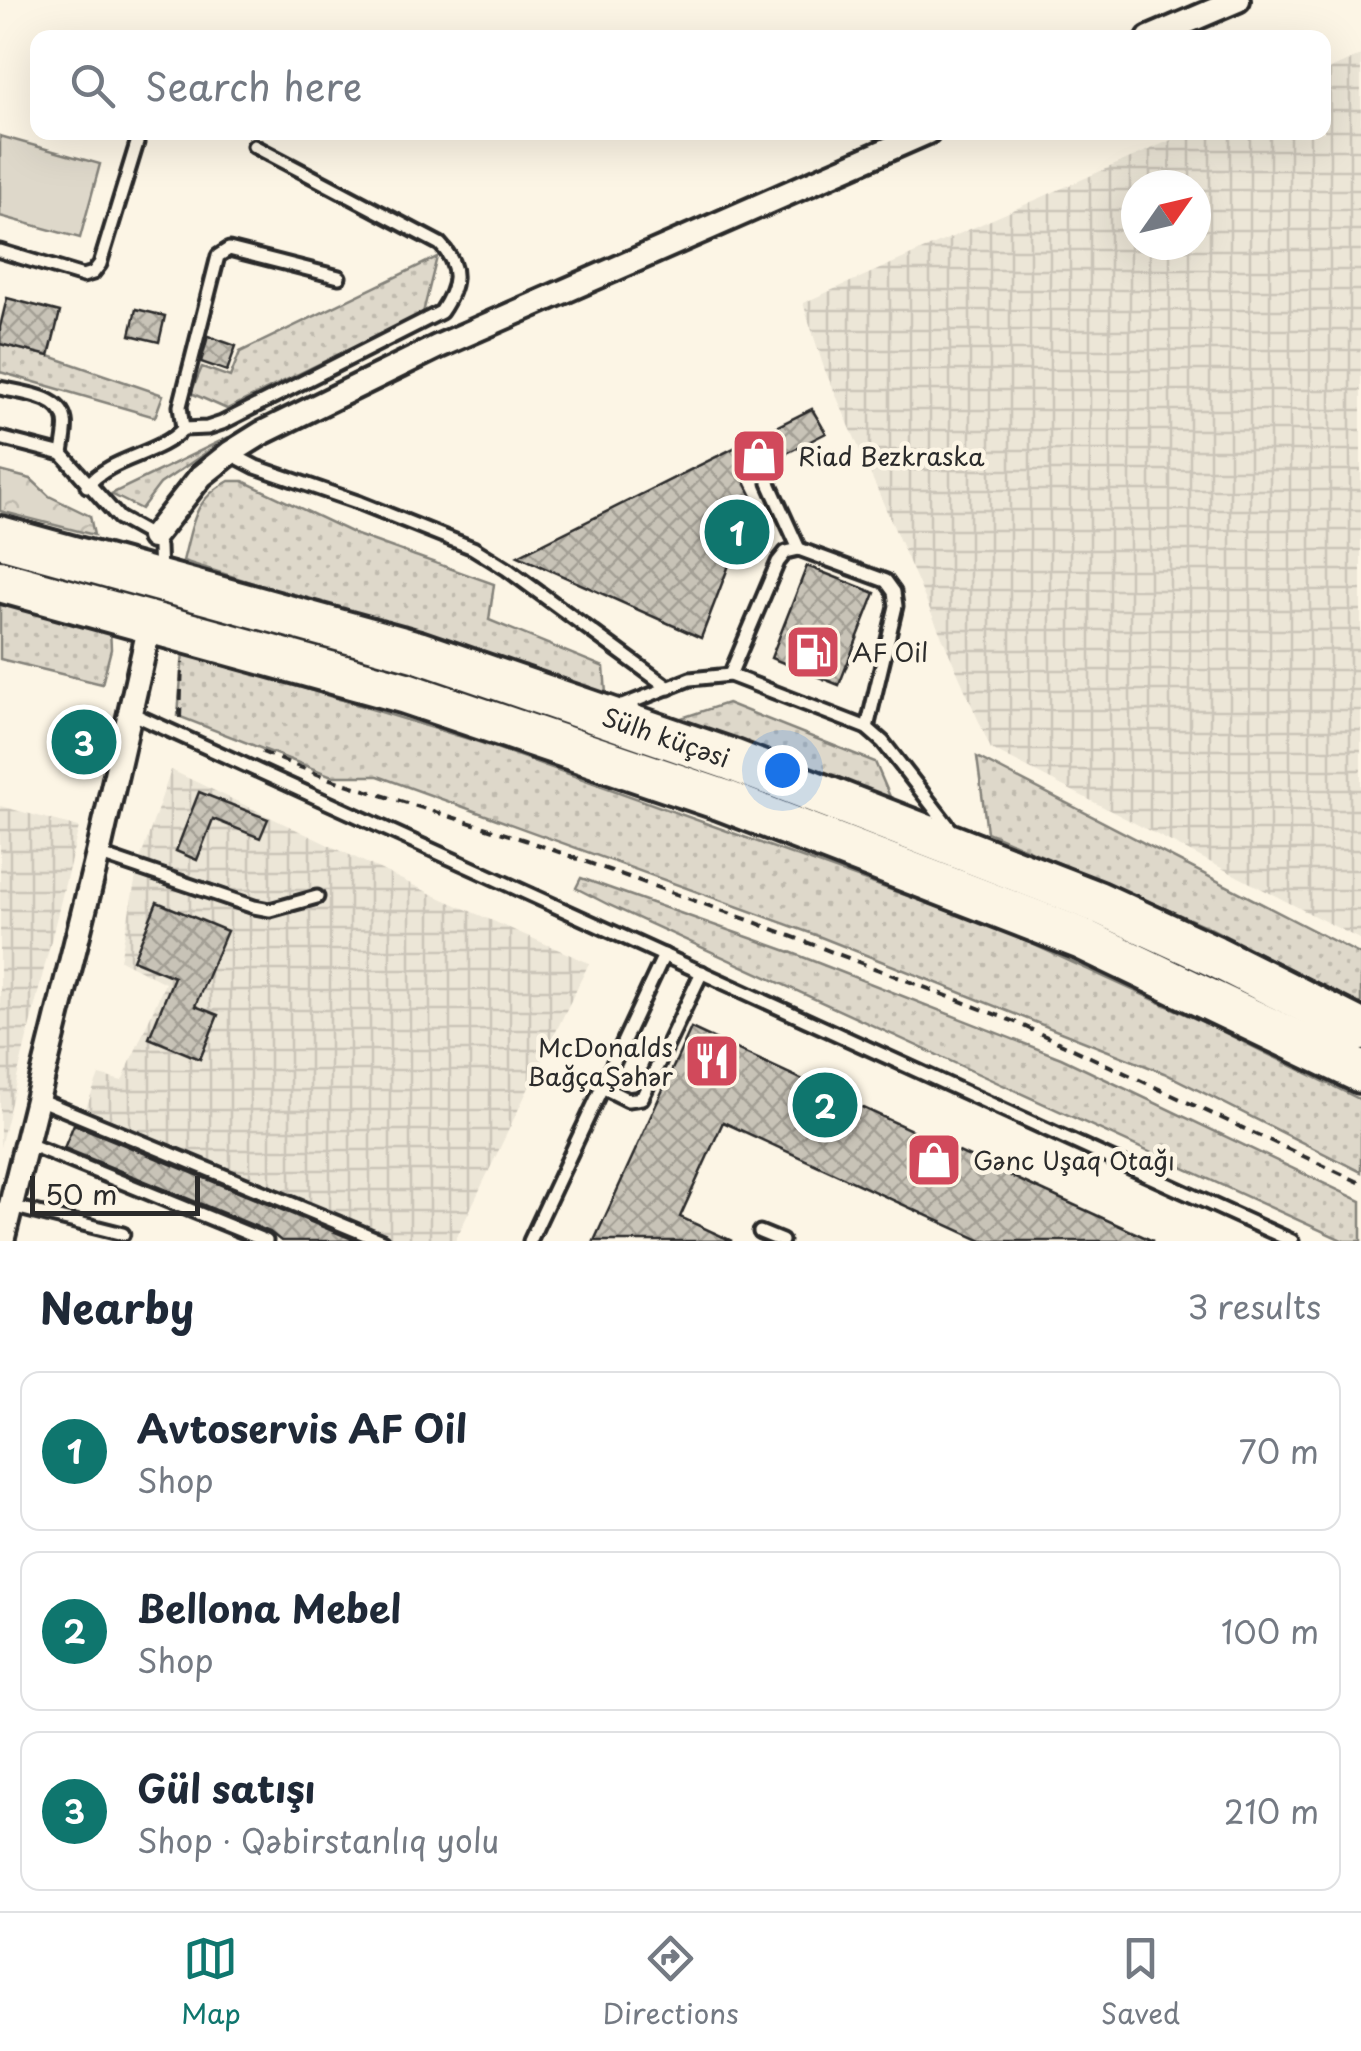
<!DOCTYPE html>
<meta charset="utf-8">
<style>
:root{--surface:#fff;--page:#f2f2f3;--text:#1f2937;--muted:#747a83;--line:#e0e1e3;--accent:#0f766e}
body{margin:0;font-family:"Playpen Sans",sans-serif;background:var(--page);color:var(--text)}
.compass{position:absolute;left:1121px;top:170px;width:90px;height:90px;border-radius:50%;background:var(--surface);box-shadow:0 10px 40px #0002;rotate:56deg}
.scale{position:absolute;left:30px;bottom:25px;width:170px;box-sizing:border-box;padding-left:10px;border:5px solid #2b2b2b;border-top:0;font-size:28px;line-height:35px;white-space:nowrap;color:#2b2b2b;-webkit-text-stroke:8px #fcf5e5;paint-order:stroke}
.you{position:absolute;left:782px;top:770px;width:35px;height:35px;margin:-25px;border:8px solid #fff;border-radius:50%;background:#1a73e8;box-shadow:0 0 0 15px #1a73e833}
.badge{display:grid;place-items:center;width:65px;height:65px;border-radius:50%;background:var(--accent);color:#fff;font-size:32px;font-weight:700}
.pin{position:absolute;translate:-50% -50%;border:5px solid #fff;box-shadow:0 2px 10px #0006}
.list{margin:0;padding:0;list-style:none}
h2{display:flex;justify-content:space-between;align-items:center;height:130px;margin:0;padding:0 40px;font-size:42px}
h2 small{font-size:32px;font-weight:400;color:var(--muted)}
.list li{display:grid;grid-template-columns:65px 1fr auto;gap:30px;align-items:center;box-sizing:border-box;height:160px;margin:0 20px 20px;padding:0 20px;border:2px solid var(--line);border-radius:20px}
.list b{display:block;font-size:38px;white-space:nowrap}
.list p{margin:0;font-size:32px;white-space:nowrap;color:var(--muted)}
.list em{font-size:32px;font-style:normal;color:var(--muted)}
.icon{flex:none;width:55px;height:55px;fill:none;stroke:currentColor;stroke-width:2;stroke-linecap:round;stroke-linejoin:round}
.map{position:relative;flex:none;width:1361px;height:1241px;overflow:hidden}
.search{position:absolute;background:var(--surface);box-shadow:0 10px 40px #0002;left:30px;right:30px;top:30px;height:110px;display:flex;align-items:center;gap:25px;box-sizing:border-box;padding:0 35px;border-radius:20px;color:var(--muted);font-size:38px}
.sheet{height:670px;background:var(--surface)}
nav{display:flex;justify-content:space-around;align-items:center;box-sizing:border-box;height:140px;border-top:2px solid var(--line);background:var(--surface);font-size:28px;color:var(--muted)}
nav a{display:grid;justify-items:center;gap:5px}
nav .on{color:var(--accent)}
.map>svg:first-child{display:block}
</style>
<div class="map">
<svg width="1361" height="1241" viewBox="0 0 1361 1241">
<defs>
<pattern id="industrial-grid" width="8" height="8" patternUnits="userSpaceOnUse" patternTransform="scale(2.5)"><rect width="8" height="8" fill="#ece6d7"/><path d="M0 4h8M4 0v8" fill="none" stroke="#cbc5b9"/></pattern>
<pattern id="grass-dots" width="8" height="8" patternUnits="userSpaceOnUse" patternTransform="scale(2.5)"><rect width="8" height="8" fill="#ded8ca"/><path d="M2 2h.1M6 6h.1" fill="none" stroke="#bfbaae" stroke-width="1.8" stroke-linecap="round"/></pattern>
<pattern id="forest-crowns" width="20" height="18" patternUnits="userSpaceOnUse" patternTransform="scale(2.5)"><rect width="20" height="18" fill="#ded8ca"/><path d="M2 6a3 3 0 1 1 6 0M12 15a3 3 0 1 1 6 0" fill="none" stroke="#bfbaae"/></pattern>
<pattern id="building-cross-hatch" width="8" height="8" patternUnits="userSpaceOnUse" patternTransform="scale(2.5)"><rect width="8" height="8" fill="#c8c3b7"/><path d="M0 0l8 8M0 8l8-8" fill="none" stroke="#a39f95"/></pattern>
</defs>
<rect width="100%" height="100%" fill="#fcf5e5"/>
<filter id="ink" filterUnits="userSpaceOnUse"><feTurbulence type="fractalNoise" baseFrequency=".01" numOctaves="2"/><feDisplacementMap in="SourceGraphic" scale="20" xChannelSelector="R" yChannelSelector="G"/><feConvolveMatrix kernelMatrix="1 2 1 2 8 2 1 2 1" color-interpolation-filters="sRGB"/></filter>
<g filter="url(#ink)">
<g fill="url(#industrial-grid)" fill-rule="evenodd">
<path d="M1361 55V940L991 749 824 368 803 303 1187 133 1324 132V72ZM1136 185H1196V245H1136Z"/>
<path d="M171 770 438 897 589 963 455 1241H388L390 1236 86 1108 99 1075 122 1081 165 983 120 960 138 866Z"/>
<path d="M0 806 79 827 0 1147Z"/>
</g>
<g fill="url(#grass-dots)" stroke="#84827a" stroke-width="2.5">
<path d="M437 257 423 313 227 409 191 393 202 367 230 377 240 352Z"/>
<path d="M0 344 49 356 163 395 155 417 0 372Z"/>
<path d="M229 437 160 484 141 509 111 494Z"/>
<path d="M229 481H243L357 535 494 584 489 620 604 667 606 694 183 561C193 524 192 500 229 481Z"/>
<path d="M0 599 110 628 111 649 102 684 0 659Z"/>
<path d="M183 651 488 745 997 928 1205 1023 1361 1100V1172L1164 1073 813 934 378 776H332L178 716Z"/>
<path d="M727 703 875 762 894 806 678 719Z"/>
<path d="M977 757 1361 955V1005L1208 927 987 832Z"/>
<path d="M581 878 790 952 1061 1058 1361 1201V1241H1344L609 905 576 888Z"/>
</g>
<path fill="url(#forest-crowns)" stroke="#84827a" stroke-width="2.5" d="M0 471 31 479 49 496 90 516 94 535 0 511Z"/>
<path fill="#ded8ca" stroke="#84827a" stroke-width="2.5" d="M0 136 100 164 80 238 0 216Z"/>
<g fill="url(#building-cross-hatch)" stroke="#2b2b2b" stroke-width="2.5">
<path d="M7 298 60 312 49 356 0 344V327Z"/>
<path d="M136 309 165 316 159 342 130 335Z"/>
<path d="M208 336 236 346 227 371 201 362Z"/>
<path d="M812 409 826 433 742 476 773 539 731 560 701 638 518 556Z"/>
<path d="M807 566 875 593 839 685 771 658Z"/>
<path d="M78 714 101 720 91 767 67 762Z"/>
<path d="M199 792 268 819 260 838 213 819 197 860 176 851Z"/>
<path d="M157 902 227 931 195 1006 218 1015 200 1059 149 1038 174 977 133 960Z"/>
<path d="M691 1028 1015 1178 1153 1241H982L723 1122 680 1217 732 1241H594Z"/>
<path d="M74 1124 357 1241H281L270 1232 64 1148Z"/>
</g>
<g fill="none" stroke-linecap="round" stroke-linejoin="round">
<g stroke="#2b2b2b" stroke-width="19">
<g id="service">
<path d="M0 251 83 276 93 273 100 264 137 143"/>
<path d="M0 388C20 393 60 395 65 420 67 430 63 444 62 454"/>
<path d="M183 429 207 428 222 423 441 312C458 287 462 267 440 244L254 146"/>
<path d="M0 438 62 454 119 518 153 537 159 547 160 576"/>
<path d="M231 454 256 467 360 503 473 548 507 569 669 688"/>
<path d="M769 483 799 549"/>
<path d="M87 486C112 456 157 456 183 429L180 406 218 256 229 249 339 277"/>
<path d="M730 675 778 562 786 552 799 549 886 581 894 592 896 606 867 728"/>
<path d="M617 708 690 679 730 675 867 728 883 742 953 832"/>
<path d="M131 713 1292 1241"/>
<path d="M98 854 254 907 270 910 317 897"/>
<path d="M602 1087 628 1100 642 1098 702 972"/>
<path d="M38 1099 382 1241"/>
<path d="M26 1143 266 1241"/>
<path d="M11 1206 123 1234"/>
<path d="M760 1232 782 1241"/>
<path d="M530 1241 664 955"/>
</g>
</g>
<g stroke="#2b2b2b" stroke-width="30">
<g id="minor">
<path d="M1149 38 1238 0"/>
<path d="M153 537 201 476 230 453 262 433 437 347 928 132"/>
<path d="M2 1241 98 854 151 620"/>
</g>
</g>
<g stroke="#2b2b2b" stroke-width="48">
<g id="trunk">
<path d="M0 537 418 652 732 760 1097 902 1214 956 1361 1030"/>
<path d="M0 581 406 693 723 800 1080 938 1361 1072"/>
</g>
</g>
<g stroke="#2b2b2b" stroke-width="4" stroke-dasharray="10 8" stroke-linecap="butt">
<path d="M180 718 182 663"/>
<path d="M262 752 330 779 525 840 754 922 1015 1022 1361 1183"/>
</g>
<use href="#service" stroke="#fcf5e5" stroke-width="11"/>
<use href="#minor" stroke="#fcf5e5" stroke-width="22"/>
<use href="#trunk" stroke="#fcf5e5" stroke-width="40"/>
</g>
</g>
<defs>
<g id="shop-square" transform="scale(2.875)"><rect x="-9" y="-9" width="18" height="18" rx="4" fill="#d1495b" stroke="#fcf5e5"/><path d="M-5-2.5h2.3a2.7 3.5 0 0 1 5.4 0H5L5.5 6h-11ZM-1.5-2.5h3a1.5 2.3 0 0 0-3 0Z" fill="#fff"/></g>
<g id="fuel-square" transform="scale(2.875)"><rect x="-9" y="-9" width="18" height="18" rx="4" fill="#d1495b" stroke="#fcf5e5"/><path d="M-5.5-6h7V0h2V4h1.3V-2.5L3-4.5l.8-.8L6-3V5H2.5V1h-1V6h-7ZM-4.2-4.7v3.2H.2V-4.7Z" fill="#fff"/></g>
<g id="restaurant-square" transform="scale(2.875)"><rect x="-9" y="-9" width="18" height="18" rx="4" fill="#d1495b" stroke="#fcf5e5"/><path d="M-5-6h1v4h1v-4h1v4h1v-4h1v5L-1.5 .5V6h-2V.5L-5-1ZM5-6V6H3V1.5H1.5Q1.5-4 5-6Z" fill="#fff"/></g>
</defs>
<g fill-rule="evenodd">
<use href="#shop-square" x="759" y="456"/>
<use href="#fuel-square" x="813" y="652"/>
<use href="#restaurant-square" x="712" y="1061"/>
<use href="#shop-square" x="934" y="1160"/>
</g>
<g text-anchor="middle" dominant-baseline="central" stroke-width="9" stroke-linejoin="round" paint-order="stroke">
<g font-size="25" fill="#2b2b2b" stroke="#fcf5e5" text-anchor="start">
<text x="798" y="456">Riad Bezkraska</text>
<text x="852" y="652">AF Oil</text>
<text x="673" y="1047" text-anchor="end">McDonalds<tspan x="673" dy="29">BağçaŞəhər</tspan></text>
<text x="973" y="1160">Gənc Uşaq Otağı</text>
</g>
<g font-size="25" fill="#2b2b2b" stroke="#fcf5e5">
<text transform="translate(666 737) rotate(19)">Sülh küçəsi</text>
</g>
</g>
</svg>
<svg class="compass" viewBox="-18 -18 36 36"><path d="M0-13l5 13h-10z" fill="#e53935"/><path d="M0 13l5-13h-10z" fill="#747a83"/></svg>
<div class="scale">50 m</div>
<div class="you"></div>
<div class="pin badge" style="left:737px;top:532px">1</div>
<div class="pin badge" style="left:825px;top:1105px">2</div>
<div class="pin badge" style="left:84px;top:742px">3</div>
<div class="search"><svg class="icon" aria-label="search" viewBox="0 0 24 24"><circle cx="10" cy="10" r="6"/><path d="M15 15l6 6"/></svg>Search here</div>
</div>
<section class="sheet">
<h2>Nearby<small>3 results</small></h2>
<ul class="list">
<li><span class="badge">1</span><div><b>Avtoservis AF Oil</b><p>Shop</p></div><em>70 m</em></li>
<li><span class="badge">2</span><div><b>Bellona Mebel</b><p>Shop</p></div><em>100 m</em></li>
<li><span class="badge">3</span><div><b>Gül satışı</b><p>Shop · Qəbirstanlıq yolu</p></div><em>210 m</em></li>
</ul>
</section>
<nav>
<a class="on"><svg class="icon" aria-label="map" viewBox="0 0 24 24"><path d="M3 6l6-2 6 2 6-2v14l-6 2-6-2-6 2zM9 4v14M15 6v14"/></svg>Map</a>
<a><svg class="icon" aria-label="directions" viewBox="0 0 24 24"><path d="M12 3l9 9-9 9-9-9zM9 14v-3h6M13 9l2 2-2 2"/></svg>Directions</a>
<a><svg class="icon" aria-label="saved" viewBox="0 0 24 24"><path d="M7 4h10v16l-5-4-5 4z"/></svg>Saved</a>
</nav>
